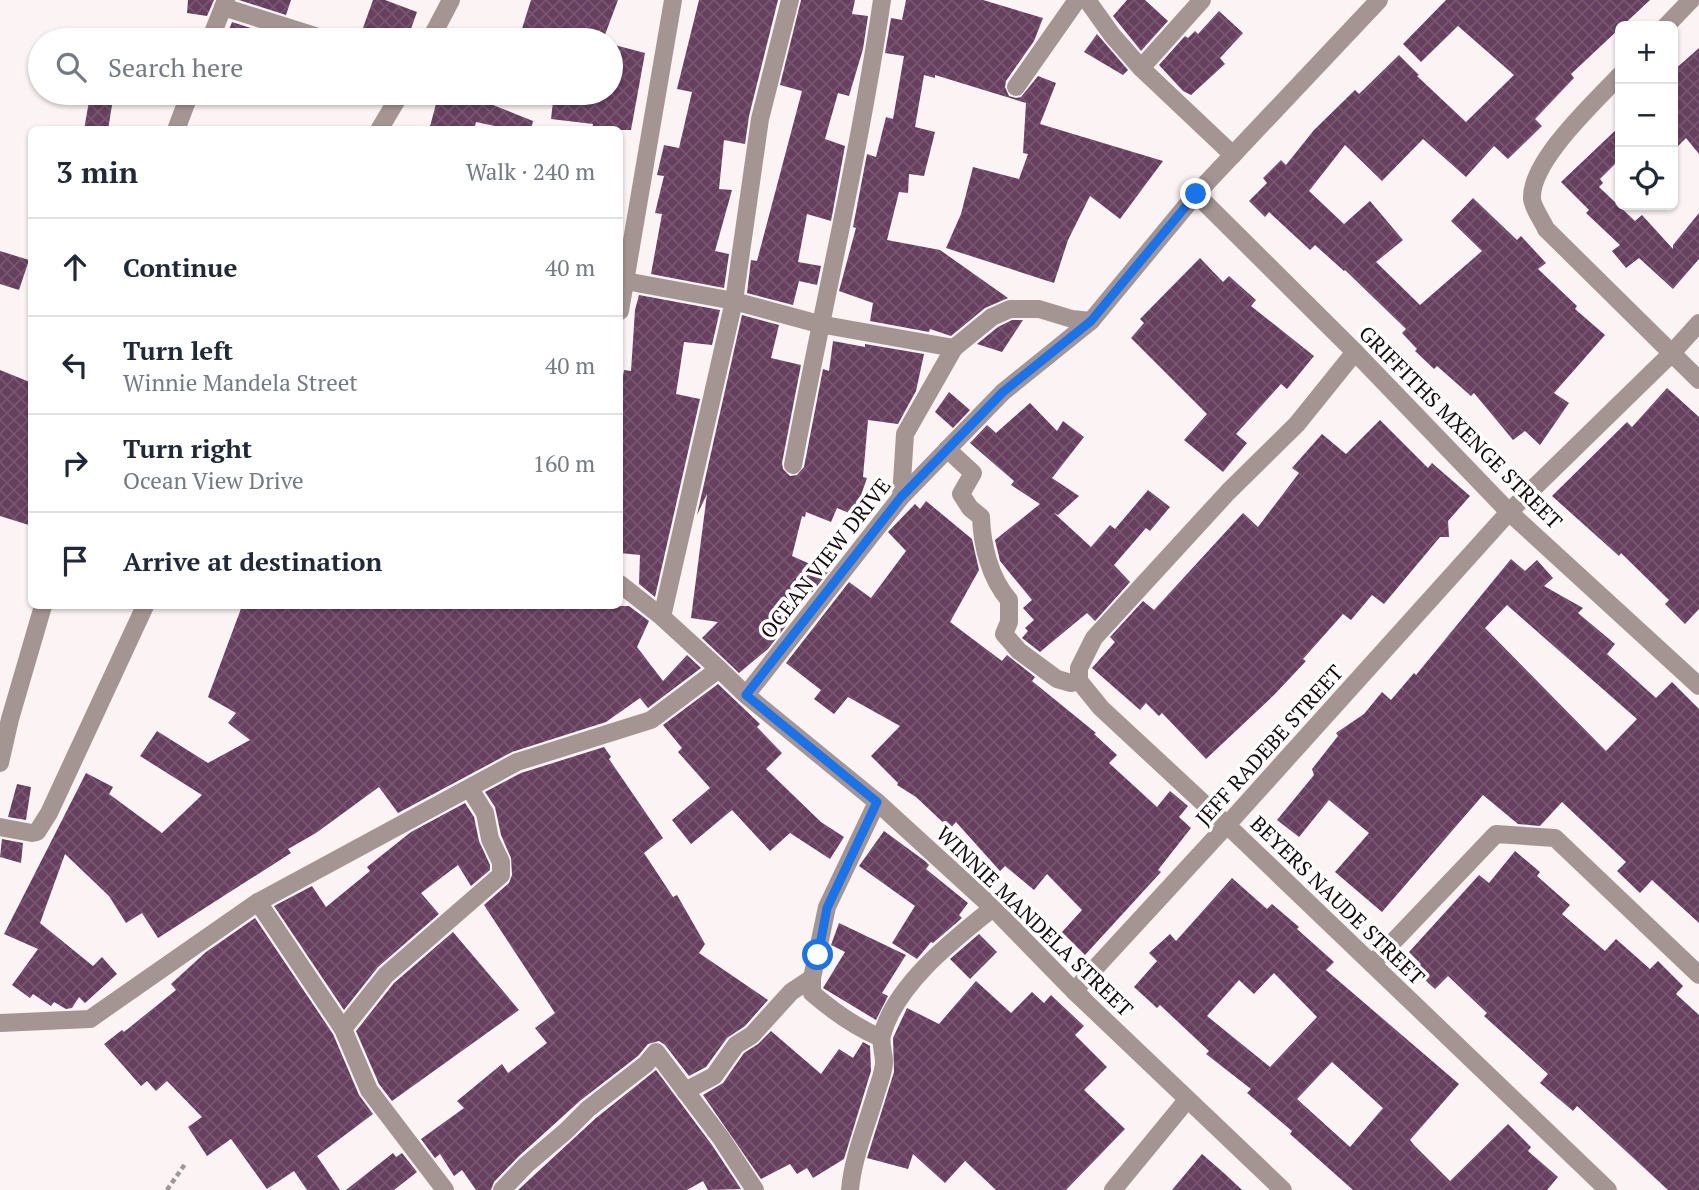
<!DOCTYPE html>
<meta charset="utf-8">
<style>
:root{--surface:#fff;--page:#f6f6f7;--text:#1f2937;--muted:#747a83;--line:#e0e1e3}
body{margin:0;font-family:"PT Serif",serif;background:var(--page);color:var(--text)}
.controls{position:absolute;right:21px;top:21px;display:grid;overflow:hidden;border-radius:10px;box-shadow:0 2px 5px #0004}
.controls button{width:63px;height:63px;display:grid;place-items:center;padding:0;border:0;border-bottom:2px solid var(--line);background:var(--surface);color:var(--text);font:35px sans-serif}
.stop{position:absolute;width:21px;height:21px;margin:-16px;border:5px solid #1a73e8;border-radius:50%;background:#fff}
.stop.end{background:#1a73e8;border-color:#fff;box-shadow:0 2px 7px #0008}
.list{margin:0;padding:0;list-style:none}
h2{display:flex;justify-content:space-between;align-items:center;height:91px;margin:0;padding:0 28px;font-size:30px}
h2 small{font-size:23px;font-weight:400;color:var(--muted)}
.list li{display:grid;grid-template-columns:46px 1fr auto;gap:21px;align-items:center;box-sizing:border-box;height:98px;padding:0 28px;border-top:2px solid var(--line)}
.list b{display:block;font-size:26px;white-space:nowrap}
.list p{margin:0;font-size:23px;white-space:nowrap;color:var(--muted)}
.list em{font-size:23px;font-style:normal;color:var(--muted)}
.icon{flex:none;width:38px;height:38px;fill:none;stroke:currentColor;stroke-width:2;stroke-linecap:round;stroke-linejoin:round}
.map{position:relative;flex:none;width:1699px;height:1190px;overflow:hidden}
.search{position:absolute;background:var(--surface);box-shadow:0 2px 5px #0004;left:28px;top:28px;width:595px;height:77px;display:flex;align-items:center;gap:18px;box-sizing:border-box;padding:0 24px;border-radius:38px;color:var(--muted);font-size:26px}
.panel{position:absolute;background:var(--surface);box-shadow:0 2px 5px #0004;left:28px;top:126px;width:595px;height:483px;border-radius:10px}
.map>svg:first-child{display:block}
</style>
<div class="map">
<svg width="1699" height="1190" viewBox="0 0 1699 1190">
<defs>
<pattern id="building-cross-hatch" width="8" height="8" patternUnits="userSpaceOnUse" patternTransform="scale(1.75)"><rect width="8" height="8" fill="#673f5f"/><path d="M0 0l8 8M0 8l8-8" fill="none" stroke="#775770"/></pattern>
</defs>
<rect width="100%" height="100%" fill="#fbf3f4"/>
<g fill="url(#building-cross-hatch)" fill-rule="evenodd">
<path d="M188 0H214L207 16 187 13Z"/>
<path d="M239 0H291L286 15Z"/>
<path d="M373 0H385L417 12 407 40H395L363 28Z"/>
<path d="M531 0H618L603 40H547L521 32Z"/>
<path d="M699 0H778L749 116 745 144 724 140 719 189 732 190 715 251 729 254 724 288 651 274 662 214 655 213 664 176 657 175 664 145 679 148 692 92 677 89Z"/>
<path d="M801 0H855L852 14 868 16 863 49 849 96 838 93 825 139 845 146 831 221 807 214 798 262 821 266 817 285 799 281 793 305 747 293 751 260 757 261 802 91 780 85Z"/>
<path d="M906 0H983L1043 18 1034 41 1006 81 1005 87 1009 96 1016 98 1021 97 1038 76 1056 83 1040 124 1163 161 1120 219 1090 196 1068 240 1054 283 946 248 961 214 973 167 1019 179 1028 154 1023 153 1026 103 935 75V78L924 75 915 127 935 132 924 176 909 174 908 193 899 192 887 240 940 250 1008 298 985 308 951 336 930 329 929 332 870 321 873 303 839 291 856 228 853 227 867 154 876 157 886 117 893 119 904 56 885 53 891 18 902 20Z"/>
<path d="M1127 0H1145L1168 21 1141 51 1113 16Z"/>
<path d="M1446 0H1650L1571 74 1574 78 1535 119 1542 126 1508 159 1494 146 1466 177 1423 139 1382 181 1345 145 1309 191 1344 224 1370 201 1403 240 1376 262 1420 305 1482 251 1451 221 1473 198 1517 240 1521 236 1546 263 1538 269 1577 306 1575 309 1605 335 1554 393 1569 403 1540 445 1525 431 1513 440 1474 393 1471 396 1437 366 1434 369 1415 351 1417 349 1402 333 1406 329 1345 270 1344 271 1315 245 1310 250 1269 212 1265 217 1249 201 1267 183 1263 178 1281 160 1286 165 1314 130 1355 90 1359 94 1399 55 1419 75 1417 76 1466 122 1514 75 1458 26 1421 62 1403 44Z"/>
<path d="M1219 11 1243 33 1220 58 1225 64 1191 95 1183 91 1159 65 1185 36 1188 38 1195 31 1198 34Z"/>
<path d="M232 22 279 37 278 40H266L229 30Z"/>
<path d="M1097 34 1128 70 1123 75 1084 52Z"/>
<path d="M611 44 645 53 631 130H592L593 124 551 119 554 93H611Z"/>
<path d="M1699 48V154L1686 138 1673 151V71Z"/>
<path d="M439 93H463L533 121 531 130H514L476 122 474 130H429Z"/>
<path d="M89 101 112 105 108 130H84Z"/>
<path d="M1620 126V159L1600 179 1603 183 1599 187 1635 221 1642 215 1673 249V245L1699 213V259L1673 289 1639 258 1626 268 1612 251 1620 245 1586 213 1589 210 1561 182Z"/>
<path d="M0 251 29 260 19 290 0 284Z"/>
<path d="M1200 258 1223 282 1229 276 1256 300 1251 306 1314 356 1287 389 1281 384 1236 434 1247 443 1223 472 1184 440 1207 414 1131 338 1144 323 1140 319Z"/>
<path d="M639 295 720 310 712 345 684 342 676 394 700 399 655 597 639 584 640 555 620 553V394L624 370 631 371 635 310Z"/>
<path d="M742 315 779 325 771 358 801 365 782 463 783 469 790 476 797 475 804 467 823 369 829 371 833 341 865 347V344L924 354 916 391 898 424 868 420 863 477 867 478 854 515 837 508 831 522 806 512 805 517 802 516 792 556 828 572 768 649 739 673 702 638 718 622 691 618 707 494 697 515Z"/>
<path d="M1012 320H1023L1002 352 977 344 998 327Z"/>
<path d="M0 370 32 383V526L0 516Z"/>
<path d="M1667 388 1699 417V609L1685 624 1665 604 1669 600 1621 553 1619 556 1552 496 1627 422 1632 427Z"/>
<path d="M949 392 970 410 953 428 935 412Z"/>
<path d="M1030 403 1057 431 1063 421 1084 437 1052 478 1079 496 1058 515 1054 513 1091 547 1110 525 1115 529 1148 490 1170 507 1150 531 1146 528 1114 565 1130 582 1095 621 1087 613 1040 652 1022 638 1028 631 1025 628 1034 620 1023 608 1032 600 1000 561 995 540 1040 504 1011 485 1014 481 970 443 987 425 996 433Z"/>
<path d="M1380 420 1428 468 1432 463 1470 496 1448 521 1449 537H1440L1384 604 1372 595 1351 620 1343 614 1303 659 1306 661 1274 695 1206 759 1162 713 1159 716 1146 703 1140 710 1092 668 1115 642 1110 637 1143 601 1154 610 1243 513 1258 527 1299 473 1292 468 1322 434 1346 454Z"/>
<path d="M926 501 972 539 979 570 950 622 1002 661 1007 655 1035 677 1032 681 1096 733 1094 734 1117 755 1109 763 1157 807 1170 791 1188 806 1179 817 1191 828 1158 870 1161 872 1085 955 1062 932 1082 910 1047 874 1034 890 1005 866 1000 871 956 822 950 829 916 797 897 785 898 783 871 756 900 726 848 697 834 714 814 699 821 690 786 663 849 582 871 598 906 551 888 532 915 504 920 509Z"/>
<path d="M1511 559 1525 571 1537 560 1553 578 1544 586 1583 608 1578 613 1615 644 1607 654 1656 698 1672 682 1699 709V923L1652 880 1640 893 1617 871 1626 862 1562 802 1540 826 1518 824 1483 795 1382 912 1335 872 1369 833 1329 800 1299 837 1277 820 1314 775 1312 769 1338 736 1336 733 1364 714 1382 692 1391 700 1414 673 1416 675ZM1507 605 1637 719 1606 751 1485 628Z"/>
<path d="M242 606H629L649 621 637 647 663 681 687 655 701 668 648 708 640 698 606 722 512 752 398 813 379 787 316 833 288 849 291 853 158 938 142 913 126 923 109 896 65 854 40 923 93 966 102 957 117 974 85 1003 79 997 72 1008 66 1009 54 1002 51 1006 33 994 30 998 12 985 38 949 4 934 86 773 113 787 109 794 162 833 202 795 140 756 157 731 208 763 250 740 228 723 236 713 208 697Z"/>
<path d="M718 684 760 724 757 727 782 753 766 769 821 822 844 837 830 859 790 833 770 851 732 810 691 844 672 820 710 788 678 752 682 748 663 725Z"/>
<path d="M604 747 611 757 609 759 663 838 644 853 673 897 677 895 705 944 699 953 768 1000 745 1026 727 1038 706 1067 689 1076 665 1045 659 1041 648 1044 638 1056 581 1100 519 1156 494 1182 491 1190H476L462 1170 454 1176 440 1154 435 1158 421 1139 464 1108 457 1101 502 1064 508 1073 547 1043 535 1028 555 1013 484 905 509 883 512 875 511 858 501 835 495 807 485 792 521 773Z"/>
<path d="M17 784 31 787 26 820 8 817Z"/>
<path d="M465 803 474 817 479 841 490 865V870L471 886 458 865 421 893 439 914 378 967 344 1010 274 906 312 886 326 907 370 871 367 867 411 832Z"/>
<path d="M884 831 925 861 929 865 926 869 968 903 959 915 962 918 933 943 931 942 917 959 892 943 915 906 859 866Z"/>
<path d="M2 839 23 843 21 863 0 857Z"/>
<path d="M1515 851 1540 872 1537 876 1570 905 1562 914 1605 951 1616 939 1650 969 1658 961 1683 986 1676 994 1699 1015V1190H1668L1577 1106 1573 1111 1540 1083 1548 1074 1484 1016 1487 1013 1448 976 1435 989 1415 971 1421 964 1409 952 1479 875 1489 883Z"/>
<path d="M1232 878 1267 909 1272 904 1299 927 1297 929 1334 962 1326 970 1459 1084 1410 1140 1414 1145 1450 1181 1508 1124 1531 1147 1528 1151 1558 1177 1547 1190H1353L1290 1134 1292 1131 1247 1093 1251 1089 1206 1054 1209 1051 1160 1005 1157 1008 1134 987 1157 961 1149 953 1170 934 1176 941ZM1274 973 1317 1017 1270 1067 1207 1016 1239 980 1254 994ZM1332 1062 1383 1108 1350 1147 1297 1099Z"/>
<path d="M255 918 333 1034 359 1095 373 1114 317 1156 340 1190H307L294 1171 267 1189 231 1139 207 1156 188 1127 202 1117 167 1081 156 1091 147 1081 141 1086 104 1044 122 1030 124 1032 176 990 171 984 206 952Z"/>
<path d="M839 923 906 955 882 993 888 996 876 1020 823 988 845 952 831 945Z"/>
<path d="M453 932 519 1010 392 1101 379 1084 356 1031 394 983Z"/>
<path d="M979 934 997 952 970 979 950 959Z"/>
<path d="M976 981 1011 1013 1032 992 1044 1003 1051 995 1084 1026 1075 1035 1107 1067 1084 1090 1125 1129 1066 1190H996L965 1161 945 1183 913 1154 908 1169 867 1158 894 1072 893 1038 907 1008 939 1024Z"/>
<path d="M771 1031 821 1074 839 1049 853 1058 863 1042 870 1046 871 1071 844 1159 813 1178 807 1168 797 1174 790 1164 761 1179 703 1095 723 1083 744 1053 758 1044Z"/>
<path d="M656 1070 712 1145 741 1189 708 1190 703 1181 687 1190H518L596 1118Z"/>
<path d="M393 1153 396 1157 402 1153 417 1172 394 1190H346Z"/>
<path d="M1202 1154 1225 1174 1242 1190H1172Z"/>
</g>
<g fill="none" stroke-linecap="round" stroke-linejoin="round">
<path stroke="#9f9698" stroke-width="4.5" stroke-dasharray="5 3.5" stroke-linecap="butt" d="M167 1190 185 1164"/>
<g stroke="#a59592" stroke-width="18">
<path d="M1087 0 1112 35 1141 68 1233 155"/>
<path d="M223 7 328 40"/>
<path d="M1666 26 1691 0"/>
<path d="M210 40 226 0"/>
<path d="M430 40 451 0"/>
<path d="M1141 68 1202 0"/>
<path d="M1620 75C1595 102 1530 161 1532 199 1533 208 1542 220 1546 229L1699 380"/>
<path d="M1016 87 1077 0"/>
<path d="M176 130 190 93"/>
<path d="M379 130 401 93"/>
<path d="M1196 194 1355 352 1509 512 1699 686"/>
<path d="M620 280 734 301 819 324 954 348"/>
<path d="M620 311 673 0"/>
<path d="M1355 352 1297 424 1228 492 1094 638 1079 668V681L1101 708 1227 825 1608 1190"/>
<path d="M947 449 973 473 961 494 970 508 981 517C982 546 990 578 1009 600V622L1004 634 1019 651 1057 679 1071 683 1079 681"/>
<path d="M793 465C822 310 859 156 882 0"/>
<path d="M901 497 905 434 954 348 992 317 1010 309H1039L1072 319 1091 321"/>
<path d="M620 584 662 617 719 669"/>
<path d="M662 617 734 301 760 119 790 0"/>
<path d="M746 695 901 497 1003 392 1091 321 1196 194 1379 0"/>
<path d="M0 763 10 719 43 606"/>
<path d="M877 802 827 907 812 978V993C834 1012 855 1027 881 1038"/>
<path d="M0 827 32 833 37 832 49 813 145 606"/>
<path d="M258 902 343 1029 369 1090 445 1190"/>
<path d="M1372 964 1496 834 1555 838 1699 975"/>
<path d="M1083 999 1074 991 1227 825 1509 512 1671 354 1699 323"/>
<path d="M0 1023 90 1019 258 902 517 762 651 720 719 669 746 695 877 802 993 908 1074 991 1283 1190"/>
<path d="M343 1029 386 975 501 875V862L490 839 485 813 470 789"/>
<path d="M685 1091 714 1076 736 1045 752 1035 791 992 812 978"/>
<path d="M502 1190 526 1165 566 1131 588 1109 646 1064 656 1052 721 1138 755 1190"/>
<path d="M850 1190C853 1156 867 1125 876 1093 879 1083 884 1072 884 1062 884 1053 880 1044 882 1035 896 984 953 940 993 908"/>
<path d="M1113 1190 1187 1100"/>
</g>
</g>
<g fill="none" stroke-linecap="round" stroke-linejoin="round">
<path stroke="#1a73e8" stroke-width="9" d="M818 955 827 908 877 802 746 695 901 497 1003 392 1091 321 1196 194"/>
</g>
<g text-anchor="middle" dominant-baseline="central" stroke-width="7" stroke-linejoin="round" paint-order="stroke">
<g font-size="21" fill="#15090c" stroke="#fff">
<text transform="translate(1461 427) rotate(45)">GRIFFITHS MXENGE STREET</text>
<text transform="translate(825 558) rotate(-52)">OCEAN VIEW DRIVE</text>
<text transform="translate(1269 745) rotate(-48)">JEFF RADEBE STREET</text>
<text transform="translate(1338 900) rotate(44)">BEYERS NAUDE STREET</text>
<text transform="translate(1035 921) rotate(44)">WINNIE MANDELA STREET</text>
</g>
</g>
</svg>
<div class="controls">
<button>+</button>
<button>−</button>
<button><svg class="icon" aria-label="locate" viewBox="0 0 24 24"><circle cx="12" cy="12" r="6"/><path d="M12 2v4M12 18v4M2 12h4M18 12h4"/></svg></button>
</div>
<div class="stop" style="left:818px;top:955px"></div>
<div class="stop end" style="left:1196px;top:194px"></div>
<div class="search"><svg class="icon" aria-label="search" viewBox="0 0 24 24"><circle cx="10" cy="10" r="6"/><path d="M15 15l6 6"/></svg>Search here</div>
<section class="panel">
<h2>3 min<small>Walk · 240 m</small></h2>
<ul class="list">
<li><svg class="icon" aria-label="ahead" viewBox="0 0 24 24"><path d="M12 20V5M6 11l6-6 6 6"/></svg><div><b>Continue</b></div><em>40 m</em></li>
<li><svg class="icon" aria-label="left" viewBox="0 0 24 24"><path d="M17 20v-9H6M10 6l-5 5 5 5"/></svg><div><b>Turn left</b><p>Winnie Mandela Street</p></div><em>40 m</em></li>
<li><svg class="icon" aria-label="right" viewBox="0 0 24 24"><path d="M7 20v-9h11M14 6l5 5-5 5"/></svg><div><b>Turn right</b><p>Ocean View Drive</p></div><em>160 m</em></li>
<li><svg class="icon" aria-label="arrive" viewBox="0 0 24 24"><path d="M6 21V4h12l-3 4 3 4H6"/></svg><div><b>Arrive at destination</b></div></li>
</ul>
</section>
</div>
